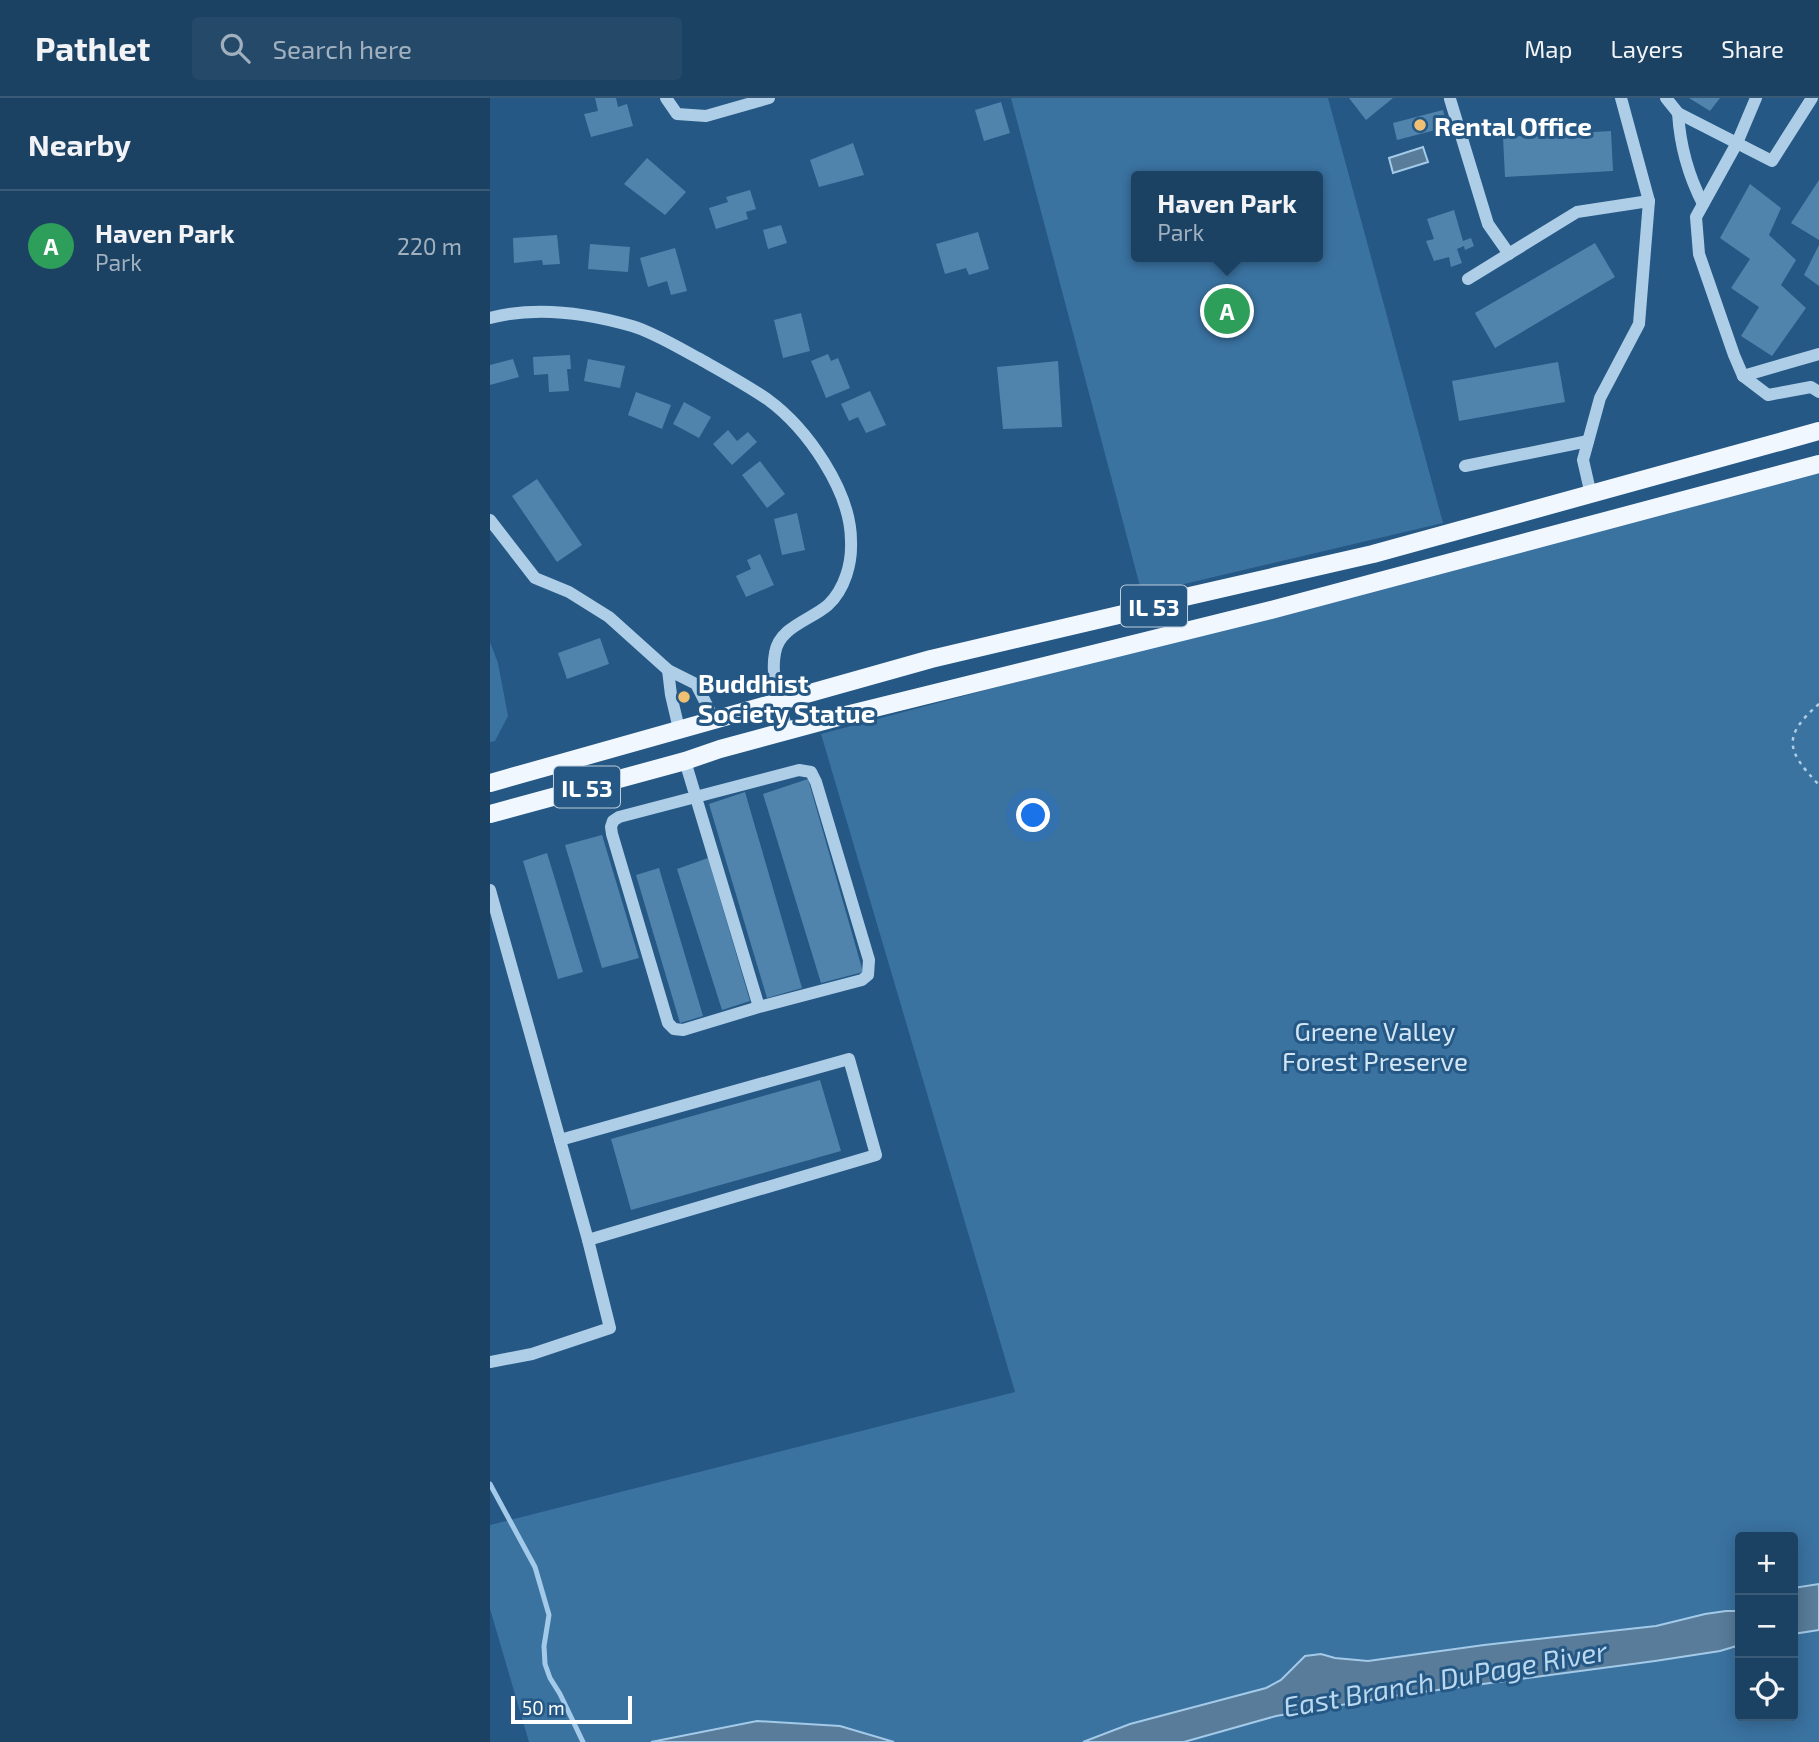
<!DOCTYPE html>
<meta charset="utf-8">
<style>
:root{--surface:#1c4263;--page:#254969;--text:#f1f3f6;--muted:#a0b0be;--line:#3a5b78;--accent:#8bbbb9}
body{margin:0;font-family:"Exo 2",sans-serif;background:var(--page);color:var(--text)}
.controls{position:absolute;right:21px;bottom:21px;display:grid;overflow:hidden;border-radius:7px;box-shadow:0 4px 18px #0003}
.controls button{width:63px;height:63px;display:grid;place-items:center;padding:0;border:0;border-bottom:2px solid var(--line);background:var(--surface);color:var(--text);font:35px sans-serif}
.scale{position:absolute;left:21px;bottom:18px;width:121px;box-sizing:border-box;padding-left:7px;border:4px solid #fff;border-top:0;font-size:19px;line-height:24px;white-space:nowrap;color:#fff;-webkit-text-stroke:5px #255884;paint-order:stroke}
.you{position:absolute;left:544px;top:718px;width:24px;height:24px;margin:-18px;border:5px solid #fff;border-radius:50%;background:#1a73e8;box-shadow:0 0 0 10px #1a73e833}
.badge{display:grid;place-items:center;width:46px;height:46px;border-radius:50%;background:var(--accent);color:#fff;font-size:23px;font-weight:700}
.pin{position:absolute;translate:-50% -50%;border:4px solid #fff;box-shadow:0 2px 7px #0006}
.popup{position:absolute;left:641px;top:73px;width:192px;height:91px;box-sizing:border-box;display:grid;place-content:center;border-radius:7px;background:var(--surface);filter:drop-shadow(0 2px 5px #0005);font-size:23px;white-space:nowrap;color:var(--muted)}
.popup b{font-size:26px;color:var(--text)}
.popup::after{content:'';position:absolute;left:50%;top:100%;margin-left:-14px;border:14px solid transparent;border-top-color:var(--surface)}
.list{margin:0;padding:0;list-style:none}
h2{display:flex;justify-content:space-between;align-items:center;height:91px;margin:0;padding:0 28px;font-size:30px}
h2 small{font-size:23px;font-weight:400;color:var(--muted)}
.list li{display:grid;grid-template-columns:46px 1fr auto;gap:21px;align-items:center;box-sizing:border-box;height:112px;padding:0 28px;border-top:2px solid var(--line)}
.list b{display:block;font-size:26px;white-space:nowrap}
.list p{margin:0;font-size:23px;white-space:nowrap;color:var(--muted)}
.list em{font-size:23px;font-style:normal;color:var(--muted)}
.icon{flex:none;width:38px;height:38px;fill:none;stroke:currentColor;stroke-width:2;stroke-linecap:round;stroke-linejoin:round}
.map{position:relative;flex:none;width:1329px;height:1644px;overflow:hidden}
header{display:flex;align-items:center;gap:42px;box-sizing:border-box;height:98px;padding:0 35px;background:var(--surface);border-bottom:2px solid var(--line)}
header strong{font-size:33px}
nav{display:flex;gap:38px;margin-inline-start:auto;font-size:24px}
.search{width:490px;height:63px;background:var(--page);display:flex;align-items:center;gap:18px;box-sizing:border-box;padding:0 24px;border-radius:7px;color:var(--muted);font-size:26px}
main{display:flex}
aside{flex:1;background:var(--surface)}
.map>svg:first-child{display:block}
</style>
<header>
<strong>Pathlet</strong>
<div class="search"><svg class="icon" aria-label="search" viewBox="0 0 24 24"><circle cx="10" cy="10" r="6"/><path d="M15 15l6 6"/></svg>Search here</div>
<nav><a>Map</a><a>Layers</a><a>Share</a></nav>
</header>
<main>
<aside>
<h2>Nearby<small></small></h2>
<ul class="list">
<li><span class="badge" style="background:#2e9e5b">A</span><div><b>Haven Park</b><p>Park</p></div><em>220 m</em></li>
</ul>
</aside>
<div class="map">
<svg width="1329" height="1644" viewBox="0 0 1329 1644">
<rect width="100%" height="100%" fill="#255884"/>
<g fill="#3a72a0" fill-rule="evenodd">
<path d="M521 0H838L953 425 652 496ZM646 78H828V159H646Z"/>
<path d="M1329 370V1644H39L0 1511V1427L525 1294 331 636ZM1250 1439H1303V1618H1250Z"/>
<path d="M0 544 8 565 18 618 5 643 0 644Z"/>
</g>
<g fill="#587c9a" stroke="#a3cae8" stroke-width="2">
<path d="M933 49 938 64 903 75 899 60Z"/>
<path d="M1329 1486V1532L1303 1536V1490Z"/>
<path d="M1236 1513H1250V1547L1230 1553 1165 1563 910 1597 786 1618 694 1644H593L640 1626 776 1590 791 1582 815 1558 831 1556 845 1560 878 1563 994 1547 1166 1528 1215 1516Z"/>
<path d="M267 1623 350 1628 404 1644H161Z"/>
</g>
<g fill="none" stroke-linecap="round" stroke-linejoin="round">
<path stroke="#a3cae8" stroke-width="5" d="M0 1386 45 1469 59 1517 54 1548 55 1566 60 1580 70 1596 93 1644"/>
</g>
<g fill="#5184ad">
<path d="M105 0H126L128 9 137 6 143 28 101 39 94 16 108 13Z"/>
<path d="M859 0H903L876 22Z"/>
<path d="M1199 0H1230L1220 13Z"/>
<path d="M511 4 520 35 494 43 485 12Z"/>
<path d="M953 12 957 29 907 42 903 25Z"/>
<path d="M1121 33 1123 73 1015 79 1013 39Z"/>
<path d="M363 45 374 77 329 89 320 62Z"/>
<path d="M157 60 196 94 175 117 134 86Z"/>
<path d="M1329 82V142L1301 125Z"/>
<path d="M1260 86 1291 110 1279 137 1306 162 1291 187 1316 210 1282 258 1251 238 1269 209 1241 190 1260 161 1230 140Z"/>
<path d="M260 92 266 111 256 114 258 121 226 131 219 110 238 104 236 99Z"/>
<path d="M964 112 973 143 981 140 984 148 975 152 974 148 967 151 972 165 961 169 959 159 944 163 936 143 944 141 937 121Z"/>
<path d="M291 127 297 145 278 151 273 132Z"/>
<path d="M488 134 499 171 479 177 476 170 455 176 446 146Z"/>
<path d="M67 137 70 166 53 167 52 162 24 165 23 140Z"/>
<path d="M1105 145 1125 179 1005 250 985 215Z"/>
<path d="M100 146 140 149 138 174 98 171Z"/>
<path d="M1329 147V188L1314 177Z"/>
<path d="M185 150 197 193 181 197 177 183 158 189 150 160Z"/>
<path d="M311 215 320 253 293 260 284 222Z"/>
<path d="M338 256 341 263 348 260 360 290 336 300 321 263Z"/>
<path d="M80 257 81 271H77L79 293 59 294 58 276 44 277 43 259Z"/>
<path d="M23 261 29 279 0 287V267Z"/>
<path d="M98 261 135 268 130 290 94 283Z"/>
<path d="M568 263 572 329 513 331 507 269Z"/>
<path d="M1068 264 1075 304 969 323 962 283Z"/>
<path d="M380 293 396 327 376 335 368 319 359 323 351 306Z"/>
<path d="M146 294 181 307 172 331 138 317Z"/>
<path d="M194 304 221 319 209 340 183 326Z"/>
<path d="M238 332 247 343 258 334 267 344 242 367 223 346Z"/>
<path d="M270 363 295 396 277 410 252 377Z"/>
<path d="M47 381 92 447 67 464 22 398Z"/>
<path d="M307 415 315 452 292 457 284 421Z"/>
<path d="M270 456 284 487 256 499 246 478 261 471 257 462Z"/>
<path d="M110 540 119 566 77 581 68 555Z"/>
<path d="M318 681 373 874 331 885 273 696Z"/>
<path d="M255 694 312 890 277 900 219 706Z"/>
<path d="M112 737 149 860 112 870 75 747Z"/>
<path d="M57 755 93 874 68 881 33 763Z"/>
<path d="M218 760 260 903 232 912 187 771Z"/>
<path d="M169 770 213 918 190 925 146 777Z"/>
<path d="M330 982 351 1053 141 1112 121 1041Z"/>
</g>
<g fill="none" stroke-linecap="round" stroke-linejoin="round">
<path stroke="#aecee8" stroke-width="2.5" stroke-dasharray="3.5 5" stroke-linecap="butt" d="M1329 606C1291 639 1297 653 1329 687"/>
<g stroke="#aecee8" stroke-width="12">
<path d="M176 0 187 16 216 18 279 0"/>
<path d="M1176 0 1188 15 1282 63 1322 0"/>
<path d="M1266 0 1247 45 1206 119 1209 156 1244 257 1253 278 1278 297 1321 289 1329 294"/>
<path d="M960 1 998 126 1019 156"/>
<path d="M1188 15C1190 47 1198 77 1213 106"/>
<path d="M978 181 1087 114 1159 103"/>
<path d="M0 220C45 208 97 215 142 228 165 235 187 249 208 260 231 273 255 286 277 301 317 330 361 393 361 443 362 465 355 491 338 507 321 522 289 529 285 555 280 581 291 608 297 633"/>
<path d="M1253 278 1329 256"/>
<path d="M975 368 1098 343"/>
<path d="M1101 397 1093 362 1110 300 1149 226 1159 103 1131 0"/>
<path d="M0 422 45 480 79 494 119 519 178 572"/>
<path d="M189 631 181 597 178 572 206 586 224 621"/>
<path d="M195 663C219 745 244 827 269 909L193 932 184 931 178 925 122 736 121 729 123 723 129 719 309 672 321 674 326 684 379 862 378 877 372 882 269 909"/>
<path d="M0 792 98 1142 120 1230 42 1256 0 1264"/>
<path d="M70 1042 359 961 386 1057 98 1142"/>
</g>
<g stroke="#f0f7fe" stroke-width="18">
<path d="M0 685 441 561 650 512 682 502 883 456 1329 333"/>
<path d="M0 716 195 663 230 651 352 618 781 512 1329 366"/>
</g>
</g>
<g fill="#f1c073" stroke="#255884" stroke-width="2.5">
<circle cx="930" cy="27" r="7"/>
<circle cx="194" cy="599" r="7"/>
</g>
<g text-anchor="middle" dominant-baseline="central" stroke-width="6" stroke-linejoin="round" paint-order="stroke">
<g fill="#255884" stroke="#becdda" stroke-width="2">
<rect x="631" y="487.5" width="66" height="41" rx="5"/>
<rect x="64" y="668.5" width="66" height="41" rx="5"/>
</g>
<g font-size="24" font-weight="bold" fill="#fff">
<text x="664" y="508">IL 53</text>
<text x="97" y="689">IL 53</text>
</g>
<g font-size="26" font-weight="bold" fill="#fff" stroke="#255884" text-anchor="start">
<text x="944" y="27">Rental Office</text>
<text x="208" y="584">Buddhist<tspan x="208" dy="30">Society Statue</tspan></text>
</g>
<g font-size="26" fill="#d2e6f6" stroke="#255884">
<text x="885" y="932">Greene Valley<tspan x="885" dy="30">Forest Preserve</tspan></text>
</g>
<g font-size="28" font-style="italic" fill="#bad8ef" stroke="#255884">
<text transform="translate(955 1580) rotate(-10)">East Branch DuPage River</text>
</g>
</g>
</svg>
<div class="controls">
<button>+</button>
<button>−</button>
<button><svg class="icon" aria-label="locate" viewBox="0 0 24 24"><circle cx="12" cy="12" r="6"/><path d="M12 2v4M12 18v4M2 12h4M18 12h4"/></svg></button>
</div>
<div class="scale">50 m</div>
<div class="you"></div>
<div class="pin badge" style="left:737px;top:213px;background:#2e9e5b">A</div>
<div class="popup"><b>Haven Park</b>Park</div>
</div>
</main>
